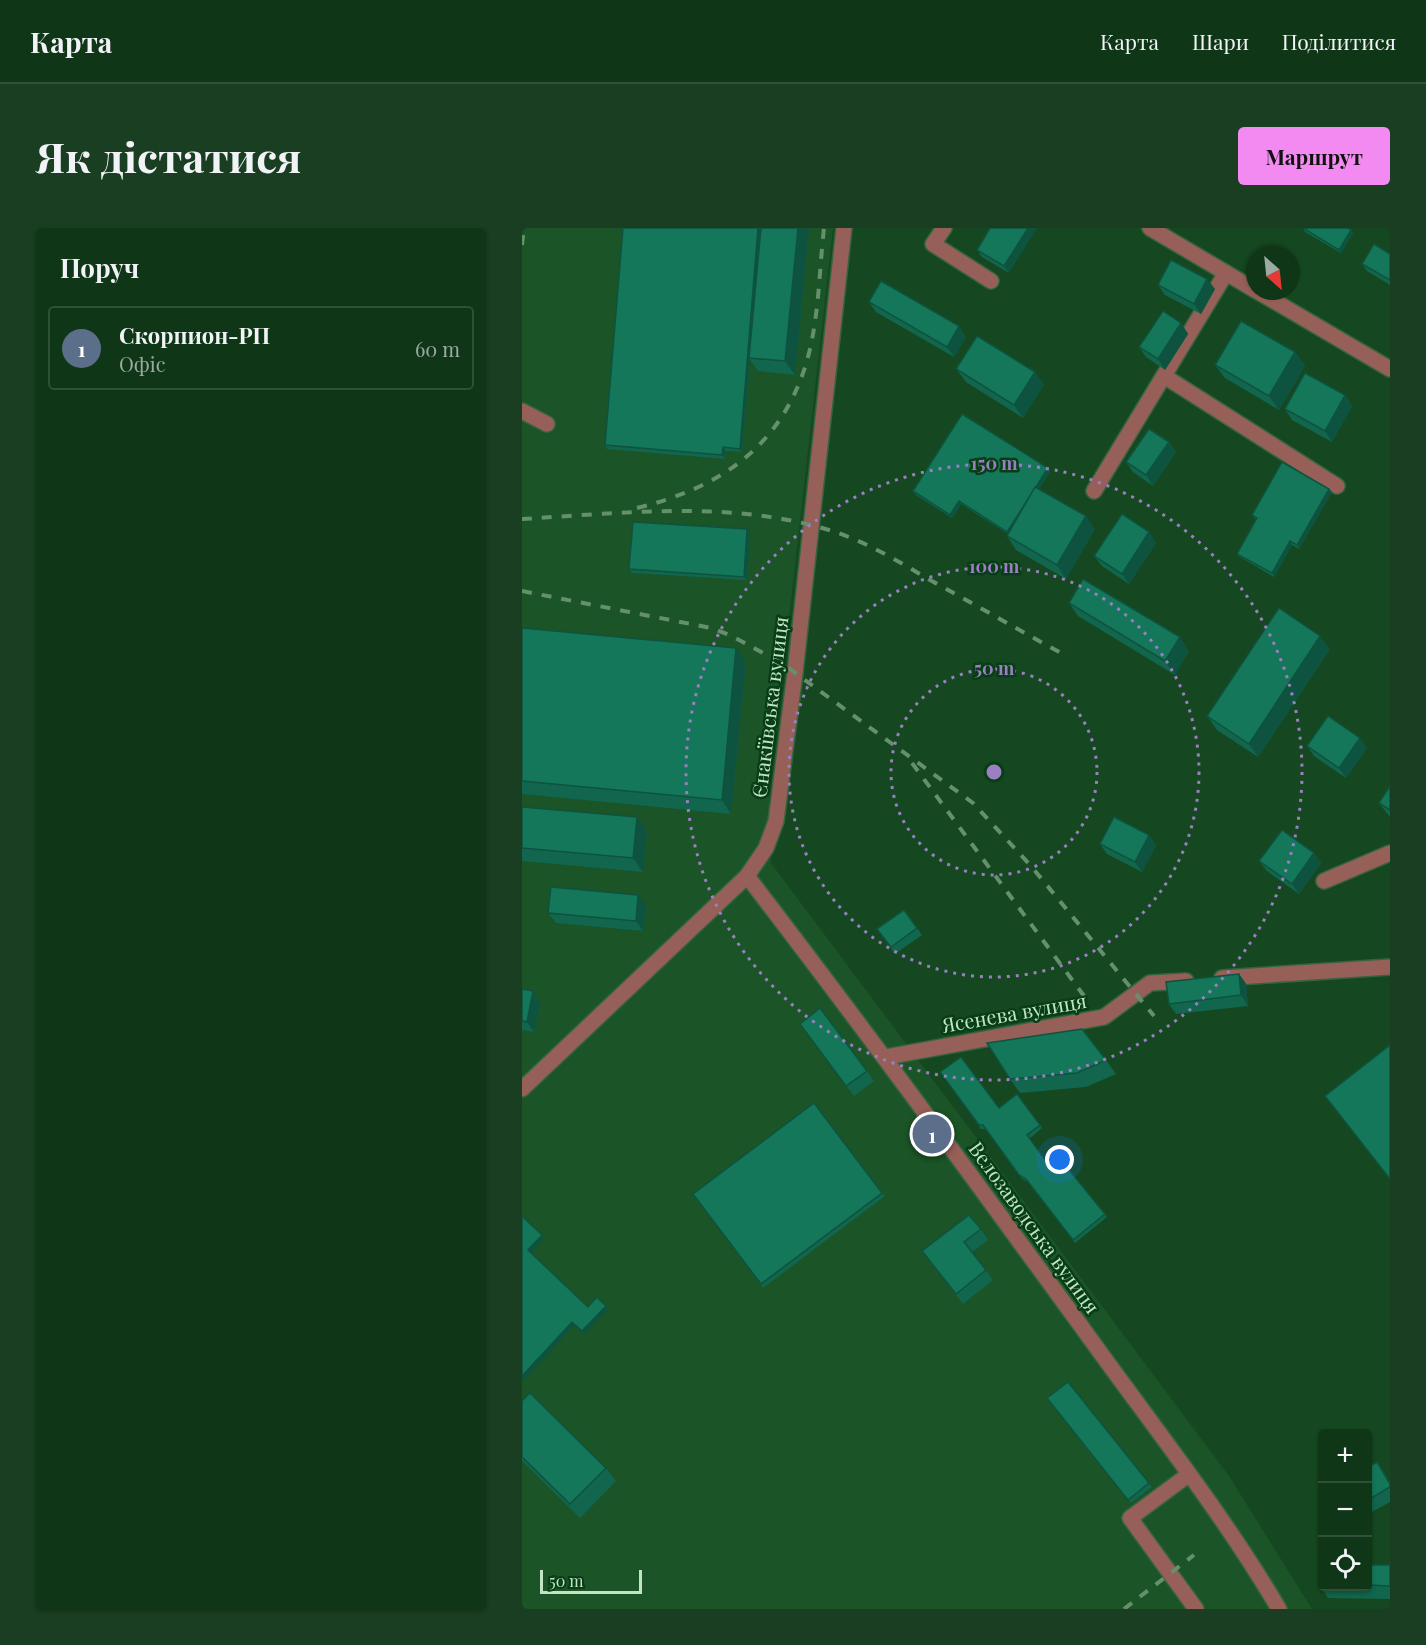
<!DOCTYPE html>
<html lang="uk">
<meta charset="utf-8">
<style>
:root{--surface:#103618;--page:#193e21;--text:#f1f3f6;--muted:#9caba2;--line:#305037;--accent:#f38af2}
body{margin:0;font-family:"Playfair Display",serif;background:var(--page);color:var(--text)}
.controls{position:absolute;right:18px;bottom:18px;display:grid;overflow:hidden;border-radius:6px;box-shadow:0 2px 4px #0004}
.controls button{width:54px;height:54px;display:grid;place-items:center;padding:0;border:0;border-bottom:2px solid var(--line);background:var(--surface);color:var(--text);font:30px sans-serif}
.compass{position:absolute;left:724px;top:18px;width:54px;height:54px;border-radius:50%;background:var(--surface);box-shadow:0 2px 4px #0004;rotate:153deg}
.scale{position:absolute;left:18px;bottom:15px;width:102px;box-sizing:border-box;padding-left:6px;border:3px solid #c2e4c5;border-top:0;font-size:16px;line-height:21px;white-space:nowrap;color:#c2e4c5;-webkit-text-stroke:4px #073e16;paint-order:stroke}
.you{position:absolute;left:538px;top:932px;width:21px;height:21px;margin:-15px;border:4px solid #fff;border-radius:50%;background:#1a73e8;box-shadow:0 0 0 9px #1a73e833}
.badge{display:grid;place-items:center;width:39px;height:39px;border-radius:50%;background:var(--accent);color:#fff;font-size:20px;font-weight:700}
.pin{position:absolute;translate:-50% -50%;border:3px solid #fff;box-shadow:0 2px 6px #0006}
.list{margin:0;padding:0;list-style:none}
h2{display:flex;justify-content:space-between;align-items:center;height:78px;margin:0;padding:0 24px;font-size:26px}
h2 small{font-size:20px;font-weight:400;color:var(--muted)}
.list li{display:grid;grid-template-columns:39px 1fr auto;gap:18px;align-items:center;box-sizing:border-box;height:84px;margin:0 12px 12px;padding:0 12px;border:2px solid var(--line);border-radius:6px}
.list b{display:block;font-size:22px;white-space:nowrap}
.list p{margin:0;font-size:20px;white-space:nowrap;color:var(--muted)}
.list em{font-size:20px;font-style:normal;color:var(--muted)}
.icon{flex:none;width:33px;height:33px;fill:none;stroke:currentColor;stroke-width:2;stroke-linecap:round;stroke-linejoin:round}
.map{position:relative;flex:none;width:868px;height:1381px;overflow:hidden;border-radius:6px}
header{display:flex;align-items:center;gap:36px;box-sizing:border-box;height:84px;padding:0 30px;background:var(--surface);border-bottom:2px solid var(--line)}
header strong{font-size:28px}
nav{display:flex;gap:33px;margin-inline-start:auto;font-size:21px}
.intro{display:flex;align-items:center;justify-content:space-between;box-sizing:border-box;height:144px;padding:0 36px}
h1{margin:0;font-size:42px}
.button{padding:15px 27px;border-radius:6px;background:var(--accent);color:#111;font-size:21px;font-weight:700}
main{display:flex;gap:36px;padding:0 36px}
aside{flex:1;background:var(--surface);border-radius:6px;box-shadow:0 2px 4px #0004}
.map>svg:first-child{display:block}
</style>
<header>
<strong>Карта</strong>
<nav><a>Карта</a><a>Шари</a><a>Поділитися</a></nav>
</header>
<div class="intro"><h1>Як дістатися</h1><a class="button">Маршрут</a></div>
<main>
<aside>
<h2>Поруч<small></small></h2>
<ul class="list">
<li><span class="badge" style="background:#5c6f8a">1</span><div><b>Скорпион-РП</b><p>Офіс</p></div><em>60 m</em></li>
</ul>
</aside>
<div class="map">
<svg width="868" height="1381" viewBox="0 0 868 1381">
<rect width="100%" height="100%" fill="#154820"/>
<path fill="#1b5427" d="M0 0H311L247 568 249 635 707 1248 790 1381H0Z"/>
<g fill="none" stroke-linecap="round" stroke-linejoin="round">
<g stroke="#34643e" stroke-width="18">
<g id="minor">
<path d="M422 0 411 16 469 53"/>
<path d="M628 0 733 62"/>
<path d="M735 63 868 141"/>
<path d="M642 148 815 258"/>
<path d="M0 183 25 196"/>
<path d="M572 263 704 45"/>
<path d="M225 648C342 800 454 954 567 1109 631 1198 701 1286 757 1381"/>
<path d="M802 653 868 625"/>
<path d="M700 750 868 739"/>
<path d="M364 829 582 789 628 755 664 753"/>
<path d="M0 861 225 648 244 620 254 593 273 445 322 0"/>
<path d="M666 1247 608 1290 674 1381"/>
</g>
</g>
<use href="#minor" stroke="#965f58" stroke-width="15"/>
<g stroke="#65906c" stroke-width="4" stroke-dasharray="10 10" stroke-linecap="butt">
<path d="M0 17 2 0"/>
<path d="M115 280C197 260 258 220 284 136 297 93 297 44 302 0"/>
<path d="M0 291C100 285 209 272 307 302 343 313 376 333 408 352 452 376 495 401 539 425"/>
<path d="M0 363 189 400 208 407 261 436 451 575 509 638 632 788"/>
<path d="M390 535 565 772"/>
<path d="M602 1381 672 1327"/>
</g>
</g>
<g fill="#11664d">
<path d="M101 0H287L273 147 236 143 228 132 220 224 204 223 203 231 85 221 83 217Z"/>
<path d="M468 0 487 45 460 29 455 22Z"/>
<path d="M781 0 829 2 831 5 819 25 783 4Z"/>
<path d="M868 26V57L845 43 840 36Z"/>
<path d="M636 57 693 61 679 86 643 67Z"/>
<path d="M347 74 444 109 432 129 354 84Z"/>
<path d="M659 95 666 106 643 142 624 129 617 119Z"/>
<path d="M773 124 783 138 757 182 703 150 693 137Z"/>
<path d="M434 141 513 144 522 157 501 190 444 154Z"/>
<path d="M823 167 830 178 810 214 770 192 763 181Z"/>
<path d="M647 214 654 224 631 258 611 244 604 234Z"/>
<path d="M526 240 528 244 517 261 573 301 544 351 494 322 485 308 486 306 439 276 430 290 394 267 391 263Z"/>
<path d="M810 264 777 321 770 317 752 349 718 329 715 326 734 292 730 287Z"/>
<path d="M225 301 228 305 225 352 110 345 107 341Z"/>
<path d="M627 304 634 315 607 356 580 338 572 328Z"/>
<path d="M547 375 667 423 653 447 556 388Z"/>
<path d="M0 400 214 420 224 434 209 586 0 566Z"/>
<path d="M808 421 736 529 695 502 685 488Z"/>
<path d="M785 518 845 520 824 550 792 528Z"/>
<path d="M868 558V589L857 575Z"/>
<path d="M0 579 125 603 121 644 0 633Z"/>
<path d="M627 607 634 617 620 644 585 626 578 616Z"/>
<path d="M792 625 799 635 777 666 745 643 737 633Z"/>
<path d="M124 677 121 703 34 695 26 685Z"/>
<path d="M382 682 400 707 373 726 355 701Z"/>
<path d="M717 746 724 756 726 778 654 786 647 776Z"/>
<path d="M0 761 11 763 18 774 12 804 0 802Z"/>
<path d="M285 806 345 843 352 853 332 868Z"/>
<path d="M584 832 594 846 564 859 498 865 488 851Z"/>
<path d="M418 844 477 880 495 866 520 900 507 911 524 933 535 927 585 989 553 1015 506 954 500 951 463 901H459Z"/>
<path d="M292 875 363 968 241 1060 171 966Z"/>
<path d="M459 1001 466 1012 450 1024 471 1052 441 1076 400 1023Z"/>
<path d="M546 1154 630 1259 609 1275 525 1170Z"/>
<path d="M0 1173 84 1240 94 1253 58 1290 0 1233Z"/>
<path d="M855 1234 868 1254V1274L846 1286V1239Z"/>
<path d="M801 1336V1359H846V1337H868V1371L806 1370 797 1356Z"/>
</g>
<g fill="#0e533f">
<path d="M236 0H239L227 130 228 132 220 224 218 221Z"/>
<path d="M276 0H287L273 147 263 133Z"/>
<path d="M506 0H515L487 45 482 38Z"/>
<path d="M829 2 831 5 819 25 817 22Z"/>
<path d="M685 51 693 61 679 86 672 76Z"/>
<path d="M659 95 666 106 643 142 636 131Z"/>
<path d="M437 98 444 109 432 129 425 119Z"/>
<path d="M773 124 783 138 757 182 747 168Z"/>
<path d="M513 144 522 157 501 190 492 177Z"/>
<path d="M823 167 830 178 810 214 803 203Z"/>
<path d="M647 214 654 224 631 258 624 247Z"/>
<path d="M201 219 204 223 203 231 200 227Z"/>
<path d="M526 240 528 244 488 307 485 304Z"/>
<path d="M807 261 810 264 777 321 775 317Z"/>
<path d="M437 273 439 276 430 290 428 287Z"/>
<path d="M564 288 573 301 544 351 535 337Z"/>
<path d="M225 301 228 305 225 352 222 349Z"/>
<path d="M627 304 634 315 607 356 600 346Z"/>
<path d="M768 313 770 317 752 349 750 345Z"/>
<path d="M798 408 808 421 736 529 727 516Z"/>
<path d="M658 409 667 423 653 447 643 433Z"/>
<path d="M214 420 224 434 209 586 200 572Z"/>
<path d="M838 510 845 520 824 550 817 540Z"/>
<path d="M115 589 125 603 121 644 111 630Z"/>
<path d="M627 607 634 617 620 644 613 634Z"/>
<path d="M792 625 799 635 777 666 770 656Z"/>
<path d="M116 667 124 677 121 703 114 693Z"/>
<path d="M717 746 724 756 726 778 719 767Z"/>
<path d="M11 763 18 774 12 804 5 794Z"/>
<path d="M20 1007 22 1010 8 1026 6 1022Z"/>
<path d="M84 1078 86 1081 62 1107 60 1103Z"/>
<path d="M50 1094 52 1097 0 1154V1148Z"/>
<path d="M855 1234 868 1254V1256Z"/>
</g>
<g fill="#14775a" stroke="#0e533f" stroke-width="1.5">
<path d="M101 0H236L218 221 201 219 200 227 83 217Z"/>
<path d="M239 0H276L263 133 227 130Z"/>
<path d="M468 0H506L482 38 455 22Z"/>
<path d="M781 0H826L829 2 817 22Z"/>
<path d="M852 16 868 26V52L840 36Z"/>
<path d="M649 32 685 51 672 76 636 57Z"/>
<path d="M359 53 437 98 425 119 347 74Z"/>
<path d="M641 83 659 95 636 131 617 119Z"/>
<path d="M719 93 773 124 747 168 693 137Z"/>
<path d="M455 108 513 144 492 177 434 141Z"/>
<path d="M783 145 823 167 803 203 763 181Z"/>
<path d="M440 186 526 240 485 304 437 273 428 287 391 263Z"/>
<path d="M627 201 647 214 624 247 604 234Z"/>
<path d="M760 234 807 261 775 317 768 313 750 345 715 326 735 290 730 287Z"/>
<path d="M513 259 564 288 535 337 485 308Z"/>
<path d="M600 286 627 304 600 346 572 328Z"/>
<path d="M111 294 225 301 222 349 107 341Z"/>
<path d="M561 351 658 409 643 433 547 375Z"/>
<path d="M757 380 798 408 727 516 685 488Z"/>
<path d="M0 400 214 420 200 572 0 553Z"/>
<path d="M806 488 838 510 817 540 785 518Z"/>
<path d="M868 558V582L857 575Z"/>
<path d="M0 579 115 589 111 630 0 620Z"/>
<path d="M592 589 627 607 613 634 578 616Z"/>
<path d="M760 602 792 625 770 656 737 633Z"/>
<path d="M29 659 116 667 114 693 26 685Z"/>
<path d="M382 682 395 700 369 719 355 701Z"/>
<path d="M717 746 719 767 647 776 644 754Z"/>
<path d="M0 761 11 763 5 794 0 793Z"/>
<path d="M298 780 345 843 324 858 278 796Z"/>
<path d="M560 801 584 832 555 845 488 851 465 815Z"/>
<path d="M868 817V951L803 868Z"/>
<path d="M439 829 477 880 495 866 518 897 505 907 524 933 535 927 583 986 551 1012 504 951 497 947 461 897H457L418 844Z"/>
<path d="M292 875 360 965 239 1056 171 966Z"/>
<path d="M447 987 459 1001 442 1014 464 1042 434 1066 400 1023Z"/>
<path d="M0 988 20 1007 6 1022 66 1079 75 1069 84 1078 60 1103 50 1094 0 1148Z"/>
<path d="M546 1154 627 1255 606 1272 525 1170Z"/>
<path d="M8 1165 84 1240 48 1276 0 1229V1173Z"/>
<path d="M855 1234 868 1256V1259L846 1272V1239Z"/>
<path d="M797 1336H801V1357L797 1356Z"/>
<path d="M846 1337H868V1358L846 1357Z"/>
</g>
<g fill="none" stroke="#9b7fc2" stroke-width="3" stroke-dasharray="3 6">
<circle cx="472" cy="544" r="103"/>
<circle cx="472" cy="544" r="205"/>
<circle cx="472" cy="544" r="308"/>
</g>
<g text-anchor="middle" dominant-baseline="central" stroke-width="5" stroke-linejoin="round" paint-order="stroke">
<g font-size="20" fill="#c2e4c5" stroke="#073e16">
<text transform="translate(247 479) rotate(-83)">Єнакіївська вулиця</text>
<text transform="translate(492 784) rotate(-10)">Ясенева вулиця</text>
<text transform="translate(513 999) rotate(54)">Велозаводська вулиця</text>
</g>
</g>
<circle cx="472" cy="544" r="9" fill="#9b7fc2" stroke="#073e16" stroke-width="3"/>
<g font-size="18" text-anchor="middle" font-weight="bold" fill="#9b7fc2" stroke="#073e16" stroke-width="5" stroke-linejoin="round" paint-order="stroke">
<text x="472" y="242">150 m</text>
<text x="472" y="345">100 m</text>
<text x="472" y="447">50 m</text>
</g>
</svg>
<div class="controls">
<button>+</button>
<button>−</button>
<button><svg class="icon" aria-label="locate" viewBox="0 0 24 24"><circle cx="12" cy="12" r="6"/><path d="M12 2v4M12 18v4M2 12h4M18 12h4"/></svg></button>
</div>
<svg class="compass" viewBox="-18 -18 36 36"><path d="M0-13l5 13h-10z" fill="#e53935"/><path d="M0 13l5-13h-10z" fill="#9caba2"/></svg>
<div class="scale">50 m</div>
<div class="you"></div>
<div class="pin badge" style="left:410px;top:906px;background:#5c6f8a">1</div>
</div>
</main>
